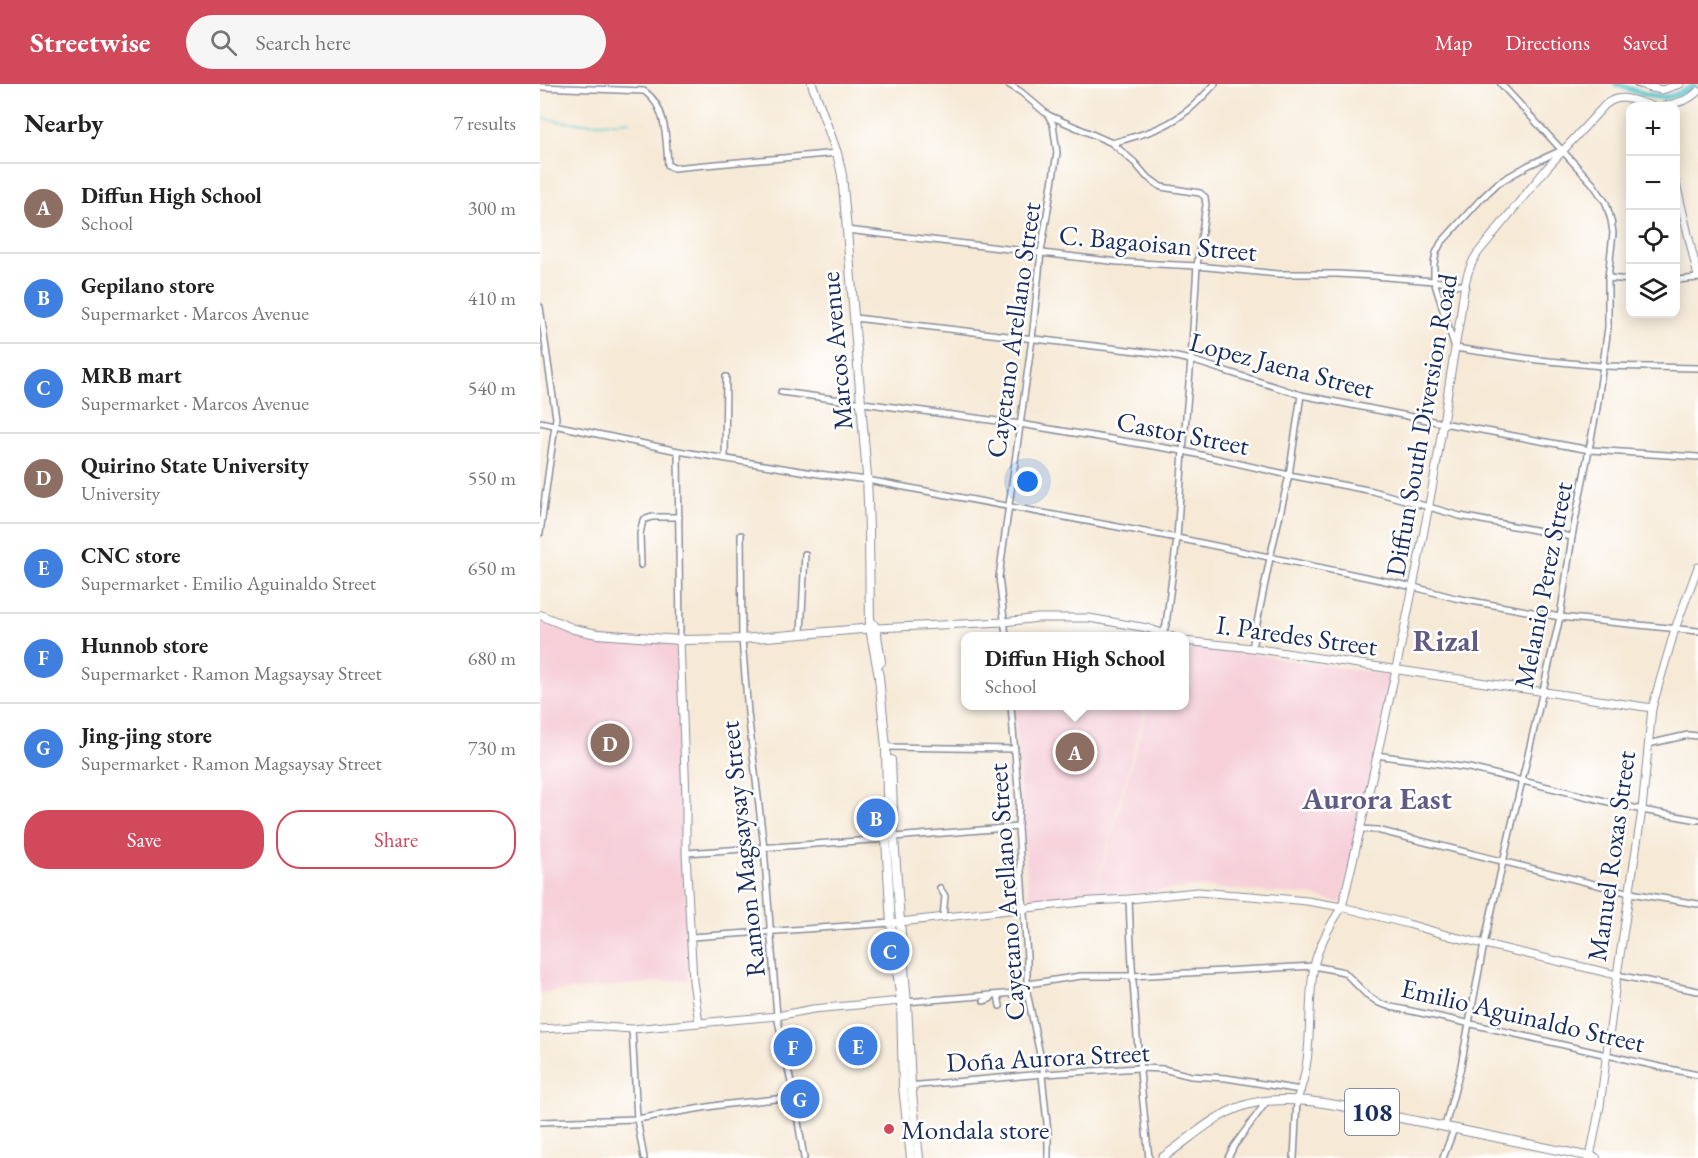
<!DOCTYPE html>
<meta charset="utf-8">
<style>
:root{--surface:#fff;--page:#f6f6f6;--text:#222;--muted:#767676;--line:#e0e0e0;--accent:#d1495b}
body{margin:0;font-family:"EB Garamond",serif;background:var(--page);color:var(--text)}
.controls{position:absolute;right:18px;top:18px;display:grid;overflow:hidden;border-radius:12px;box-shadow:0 3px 15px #0003}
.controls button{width:54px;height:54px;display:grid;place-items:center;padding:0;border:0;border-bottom:2px solid var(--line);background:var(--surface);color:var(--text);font:30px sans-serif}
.you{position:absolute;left:488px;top:398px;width:21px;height:21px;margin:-15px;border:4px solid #fff;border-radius:50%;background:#1a73e8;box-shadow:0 0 0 9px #1a73e833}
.badge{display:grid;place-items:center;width:39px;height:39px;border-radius:50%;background:var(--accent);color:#fff;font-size:20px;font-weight:700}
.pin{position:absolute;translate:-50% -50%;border:3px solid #fff;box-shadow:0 2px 6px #0006}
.popup{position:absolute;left:421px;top:548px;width:228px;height:78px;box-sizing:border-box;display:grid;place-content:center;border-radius:12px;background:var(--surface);filter:drop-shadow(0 2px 4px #0005);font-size:20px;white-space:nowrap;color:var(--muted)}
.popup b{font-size:22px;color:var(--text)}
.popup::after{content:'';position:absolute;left:50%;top:100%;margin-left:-12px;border:12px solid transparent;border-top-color:var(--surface)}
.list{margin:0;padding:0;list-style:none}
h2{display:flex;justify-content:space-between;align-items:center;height:78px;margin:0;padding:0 24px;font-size:26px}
h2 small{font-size:20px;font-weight:400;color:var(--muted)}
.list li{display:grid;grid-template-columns:39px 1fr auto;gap:18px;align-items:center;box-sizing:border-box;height:90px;padding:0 24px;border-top:2px solid var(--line)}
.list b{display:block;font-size:22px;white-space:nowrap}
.list p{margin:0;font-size:20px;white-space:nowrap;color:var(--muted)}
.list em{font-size:20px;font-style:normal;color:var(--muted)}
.actions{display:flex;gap:12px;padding:18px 24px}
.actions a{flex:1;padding:14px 0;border:2px solid var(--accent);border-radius:24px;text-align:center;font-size:21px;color:var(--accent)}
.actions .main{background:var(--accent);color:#fff}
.icon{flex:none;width:33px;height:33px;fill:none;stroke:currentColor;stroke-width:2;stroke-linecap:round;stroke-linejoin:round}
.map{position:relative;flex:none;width:1158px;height:1074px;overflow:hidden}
header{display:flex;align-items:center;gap:36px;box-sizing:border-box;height:84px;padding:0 30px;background:var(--accent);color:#fff}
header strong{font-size:28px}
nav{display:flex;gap:33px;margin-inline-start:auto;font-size:21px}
.search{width:420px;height:54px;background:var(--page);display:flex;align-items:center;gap:15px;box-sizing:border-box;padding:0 21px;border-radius:33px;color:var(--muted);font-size:22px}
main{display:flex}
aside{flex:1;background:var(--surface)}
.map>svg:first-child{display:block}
</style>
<header>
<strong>Streetwise</strong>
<div class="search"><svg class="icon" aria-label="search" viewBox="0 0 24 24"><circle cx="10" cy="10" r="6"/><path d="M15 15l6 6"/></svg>Search here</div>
<nav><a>Map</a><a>Directions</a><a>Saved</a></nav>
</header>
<main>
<aside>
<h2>Nearby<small>7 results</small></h2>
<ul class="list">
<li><span class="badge" style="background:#8d6e63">A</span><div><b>Diffun High School</b><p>School</p></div><em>300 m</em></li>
<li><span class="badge" style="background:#3f7fe0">B</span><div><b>Gepilano store</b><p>Supermarket · Marcos Avenue</p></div><em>410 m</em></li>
<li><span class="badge" style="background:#3f7fe0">C</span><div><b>MRB mart</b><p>Supermarket · Marcos Avenue</p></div><em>540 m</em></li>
<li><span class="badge" style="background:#8d6e63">D</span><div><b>Quirino State University</b><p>University</p></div><em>550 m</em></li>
<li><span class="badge" style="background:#3f7fe0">E</span><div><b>CNC store</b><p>Supermarket · Emilio Aguinaldo Street</p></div><em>650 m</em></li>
<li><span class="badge" style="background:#3f7fe0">F</span><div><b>Hunnob store</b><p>Supermarket · Ramon Magsaysay Street</p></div><em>680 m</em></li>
<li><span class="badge" style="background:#3f7fe0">G</span><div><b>Jing-jing store</b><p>Supermarket · Ramon Magsaysay Street</p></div><em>730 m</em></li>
</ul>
<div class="actions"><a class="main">Save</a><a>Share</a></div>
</aside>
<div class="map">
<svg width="1158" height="1074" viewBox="0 0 1158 1074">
<rect width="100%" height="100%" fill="#fff"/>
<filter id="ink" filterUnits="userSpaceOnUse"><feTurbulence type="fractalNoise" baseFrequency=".0167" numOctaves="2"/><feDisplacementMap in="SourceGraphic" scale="12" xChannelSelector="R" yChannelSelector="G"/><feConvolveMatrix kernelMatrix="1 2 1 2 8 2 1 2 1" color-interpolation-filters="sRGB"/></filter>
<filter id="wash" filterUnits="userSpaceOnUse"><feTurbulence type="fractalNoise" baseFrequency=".008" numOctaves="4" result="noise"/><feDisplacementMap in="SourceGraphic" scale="24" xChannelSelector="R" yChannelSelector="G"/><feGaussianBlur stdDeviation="1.35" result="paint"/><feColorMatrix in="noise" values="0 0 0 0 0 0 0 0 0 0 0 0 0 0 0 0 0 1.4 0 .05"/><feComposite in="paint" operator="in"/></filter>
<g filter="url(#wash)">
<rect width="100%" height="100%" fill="#f6e9d5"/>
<g fill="#f6cfd9">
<path d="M0 535 43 552 133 558 136 560 148 895 0 909Z"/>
<path d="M645 560 852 591 801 819 769 811 658 803 554 813 608 622H644Z"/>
<path d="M475 622H606L553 813 490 821 482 738Z"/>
</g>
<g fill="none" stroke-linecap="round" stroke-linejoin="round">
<path stroke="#59c6cd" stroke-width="1.5" d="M0 33C29 42 61 39 90 37"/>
<path stroke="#59c6cd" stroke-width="6" d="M1076 0C1094 6 1113 16 1132 12 1140 10 1147 5 1155 2"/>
</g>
</g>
<g filter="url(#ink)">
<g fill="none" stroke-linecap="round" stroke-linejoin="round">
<g stroke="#888c9a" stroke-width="8">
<g id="minor">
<path d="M1097 0 1107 3"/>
<path d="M0 3 104 7C127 22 126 56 128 81L133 84 297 69"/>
<path d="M508 31 572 59 595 79 606 92 621 103 660 109 665 113 666 121 657 182 651 276 643 367 637 454 626 541 623 549 619 552"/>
<path d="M572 59C597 52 622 46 643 30 655 22 665 10 675 0"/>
<path d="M1022 66 989 81 958 99 941 115 901 159 896 169 894 180V197L915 264 998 276 1062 282 1158 284"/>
<path d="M307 146 578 178 657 182 738 190H797L834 192 894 197 926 202"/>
<path d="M1068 194 1090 196"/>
<path d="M1136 196 1158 194"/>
<path d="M0 223 16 334 0 449"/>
<path d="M315 234 622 270 651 276 761 311 903 339 1050 366 1158 373"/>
<path d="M241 308 480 340 643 367 749 391 833 407 920 432 1032 453"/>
<path d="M0 338 138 367 279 390 327 396 637 454 874 503 915 514 1020 533 1158 547"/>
<path d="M138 367 140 556"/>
<path d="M185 374 186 293"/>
<path d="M201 451 202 555 208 629 224 764 237 932 254 1013 264 1074"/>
<path d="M101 481 100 450 103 436 112 433H139"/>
<path d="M261 549 265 470"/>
<path d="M466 552 459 493 492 255 501 168 517 69 513 40 508 31 481 8 468 0"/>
<path d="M712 564 730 474 749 391 761 311"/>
<path d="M471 622 479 716 478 743 487 873V908L504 990"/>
<path d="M1108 660 1148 651 1158 652"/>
<path d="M346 663 475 665"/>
<path d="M836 671 929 684 1102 726 1158 736"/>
<path d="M820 745 837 746 1090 809 1158 820"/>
<path d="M146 769 346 755 354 753 478 743"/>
<path d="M400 804 405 812 403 833"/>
<path d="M589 815C592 902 599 988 609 1074"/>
<path d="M151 853 351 839"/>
<path d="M1077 891 1158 907"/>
<path d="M488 900 541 892H592L774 882 804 888 826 910 839 919 851 923C954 943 1055 970 1158 991"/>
<path d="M458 911 460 922"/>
<path d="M444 917 450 915 453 911"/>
<path d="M366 918 487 908"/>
<path d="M92 945 97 1035 104 1074"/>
<path d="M502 991 508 1049V1074"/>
<path d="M368 1002 504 990 599 984 623 985 651 992 686 994 761 1006"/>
<path d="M0 1038 97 1035 180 1021 254 1013"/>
<path d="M905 1042 920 987 944 860 1020 533 1032 453 1057 324 1068 243V194L1073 149 1071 136 1066 119 1053 100 961 0"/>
<path d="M688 1074 694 1062 727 1017"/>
<path d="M754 1074 757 1016"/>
<path d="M903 1074 914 1045"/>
</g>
</g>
<g stroke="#888c9a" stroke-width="9">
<g id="tertiary">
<path d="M1111 0 1107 3 1122 6 1140 0"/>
<path d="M1124 22C1136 19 1149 17 1158 7"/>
<path d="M1136 99 1158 193"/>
<path d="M336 544 464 538 498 534H549L607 544 631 552"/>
<path d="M140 556 146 714V769L153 897 159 939"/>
<path d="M644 557 712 564 1112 624"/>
<path d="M351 839 552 817 589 815 657 808 711 812 767 817 802 823 868 840 910 852 1077 891"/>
<path d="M0 945 51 942 92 945 237 932 273 925 361 917"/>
<path d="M757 1015C775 973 766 926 774 882 779 860 790 841 802 823 837 677 869 531 896 383 904 334 911 285 920 235 923 214 924 189 937 170L1007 84 1065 21C1080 8 1095 17 1112 22"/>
<path d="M1050 1073 1060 1022 1077 891 1102 726 1112 624 1135 545 1158 483"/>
</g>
</g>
<g stroke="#888c9a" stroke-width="10">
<g id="secondary">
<path d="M272 0 297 69 302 91 307 146 327 392 329 446 330 544 339 593 346 663 347 713 346 755 351 839 361 917 363 1003 371 1074"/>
<path d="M0 531 34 545 57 550 140 556 202 555 334 544"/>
<path d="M330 536 336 544 341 578"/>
<path d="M351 676 354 753 360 838 367 919 371 1001 379 1074"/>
</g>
</g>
<g stroke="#888c9a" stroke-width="10">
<path id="primary" d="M622 1074C650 1055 673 1031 706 1021 751 1008 805 1023 850 1032 919 1045 987 1060 1056 1074"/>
</g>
<use href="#minor" stroke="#fff" stroke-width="5"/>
<use href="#tertiary" stroke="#fff" stroke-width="7"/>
<use href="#secondary" stroke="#fff" stroke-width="8"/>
<use href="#primary" stroke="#fff" stroke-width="8"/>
</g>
</g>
<circle fill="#d1495b" stroke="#fff" stroke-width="2" cx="349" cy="1045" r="6"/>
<g text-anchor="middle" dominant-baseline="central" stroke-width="5" stroke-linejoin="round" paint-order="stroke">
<rect fill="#fff" stroke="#5f6d8e" stroke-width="1.5" x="805" y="1005" width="54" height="46" rx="4.5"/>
<g font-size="26" font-weight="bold" fill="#1b2f5e">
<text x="832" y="1028">108</text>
</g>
<g font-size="27" fill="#1b2f5e" stroke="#fff">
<text transform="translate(618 159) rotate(5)">C. Bagaoisan Street</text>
<text transform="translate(473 246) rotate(-82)">Cayetano Arellano Street</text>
<text transform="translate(296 267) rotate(-95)">Marcos Avenue</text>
<text transform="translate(742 281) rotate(15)">Lopez Jaena Street</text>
<text transform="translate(881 341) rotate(-80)">Diffun South Diversion Road</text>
<text transform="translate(643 349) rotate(11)">Castor Street</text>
<text transform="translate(1003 501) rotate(-79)">Melanio Perez Street</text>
<text transform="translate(757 551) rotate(8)">I. Paredes Street</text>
<text transform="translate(202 765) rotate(-96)">Ramon Magsaysay Street</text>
<text transform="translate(1071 772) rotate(-82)">Manuel Roxas Street</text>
<text transform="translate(466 808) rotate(-94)">Cayetano Arellano Street</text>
<text transform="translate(983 931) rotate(13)">Emilio Aguinaldo Street</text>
<text transform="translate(508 973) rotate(-3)">Doña Aurora Street</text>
</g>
<g font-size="27" fill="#1b2f5e" stroke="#fff" text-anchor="start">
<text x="361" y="1045">Mondala store</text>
</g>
<g font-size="30" font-weight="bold" fill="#625c84" stroke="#fff">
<text x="906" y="556">Rizal</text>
<text x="837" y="714">Aurora East</text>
</g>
</g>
</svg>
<div class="controls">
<button>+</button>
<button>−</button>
<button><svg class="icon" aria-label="locate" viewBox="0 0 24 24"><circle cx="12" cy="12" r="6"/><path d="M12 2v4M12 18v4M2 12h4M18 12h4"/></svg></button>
<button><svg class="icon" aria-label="layers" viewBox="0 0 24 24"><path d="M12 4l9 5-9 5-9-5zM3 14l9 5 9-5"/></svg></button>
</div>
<div class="you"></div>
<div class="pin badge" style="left:535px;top:668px;background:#8d6e63">A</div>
<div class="popup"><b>Diffun High School</b>School</div>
<div class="pin badge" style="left:336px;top:734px;background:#3f7fe0">B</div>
<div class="pin badge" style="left:350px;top:867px;background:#3f7fe0">C</div>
<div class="pin badge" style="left:70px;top:659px;background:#8d6e63">D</div>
<div class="pin badge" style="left:318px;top:962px;background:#3f7fe0">E</div>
<div class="pin badge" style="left:253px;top:963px;background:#3f7fe0">F</div>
<div class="pin badge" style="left:260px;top:1015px;background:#3f7fe0">G</div>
</div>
</main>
